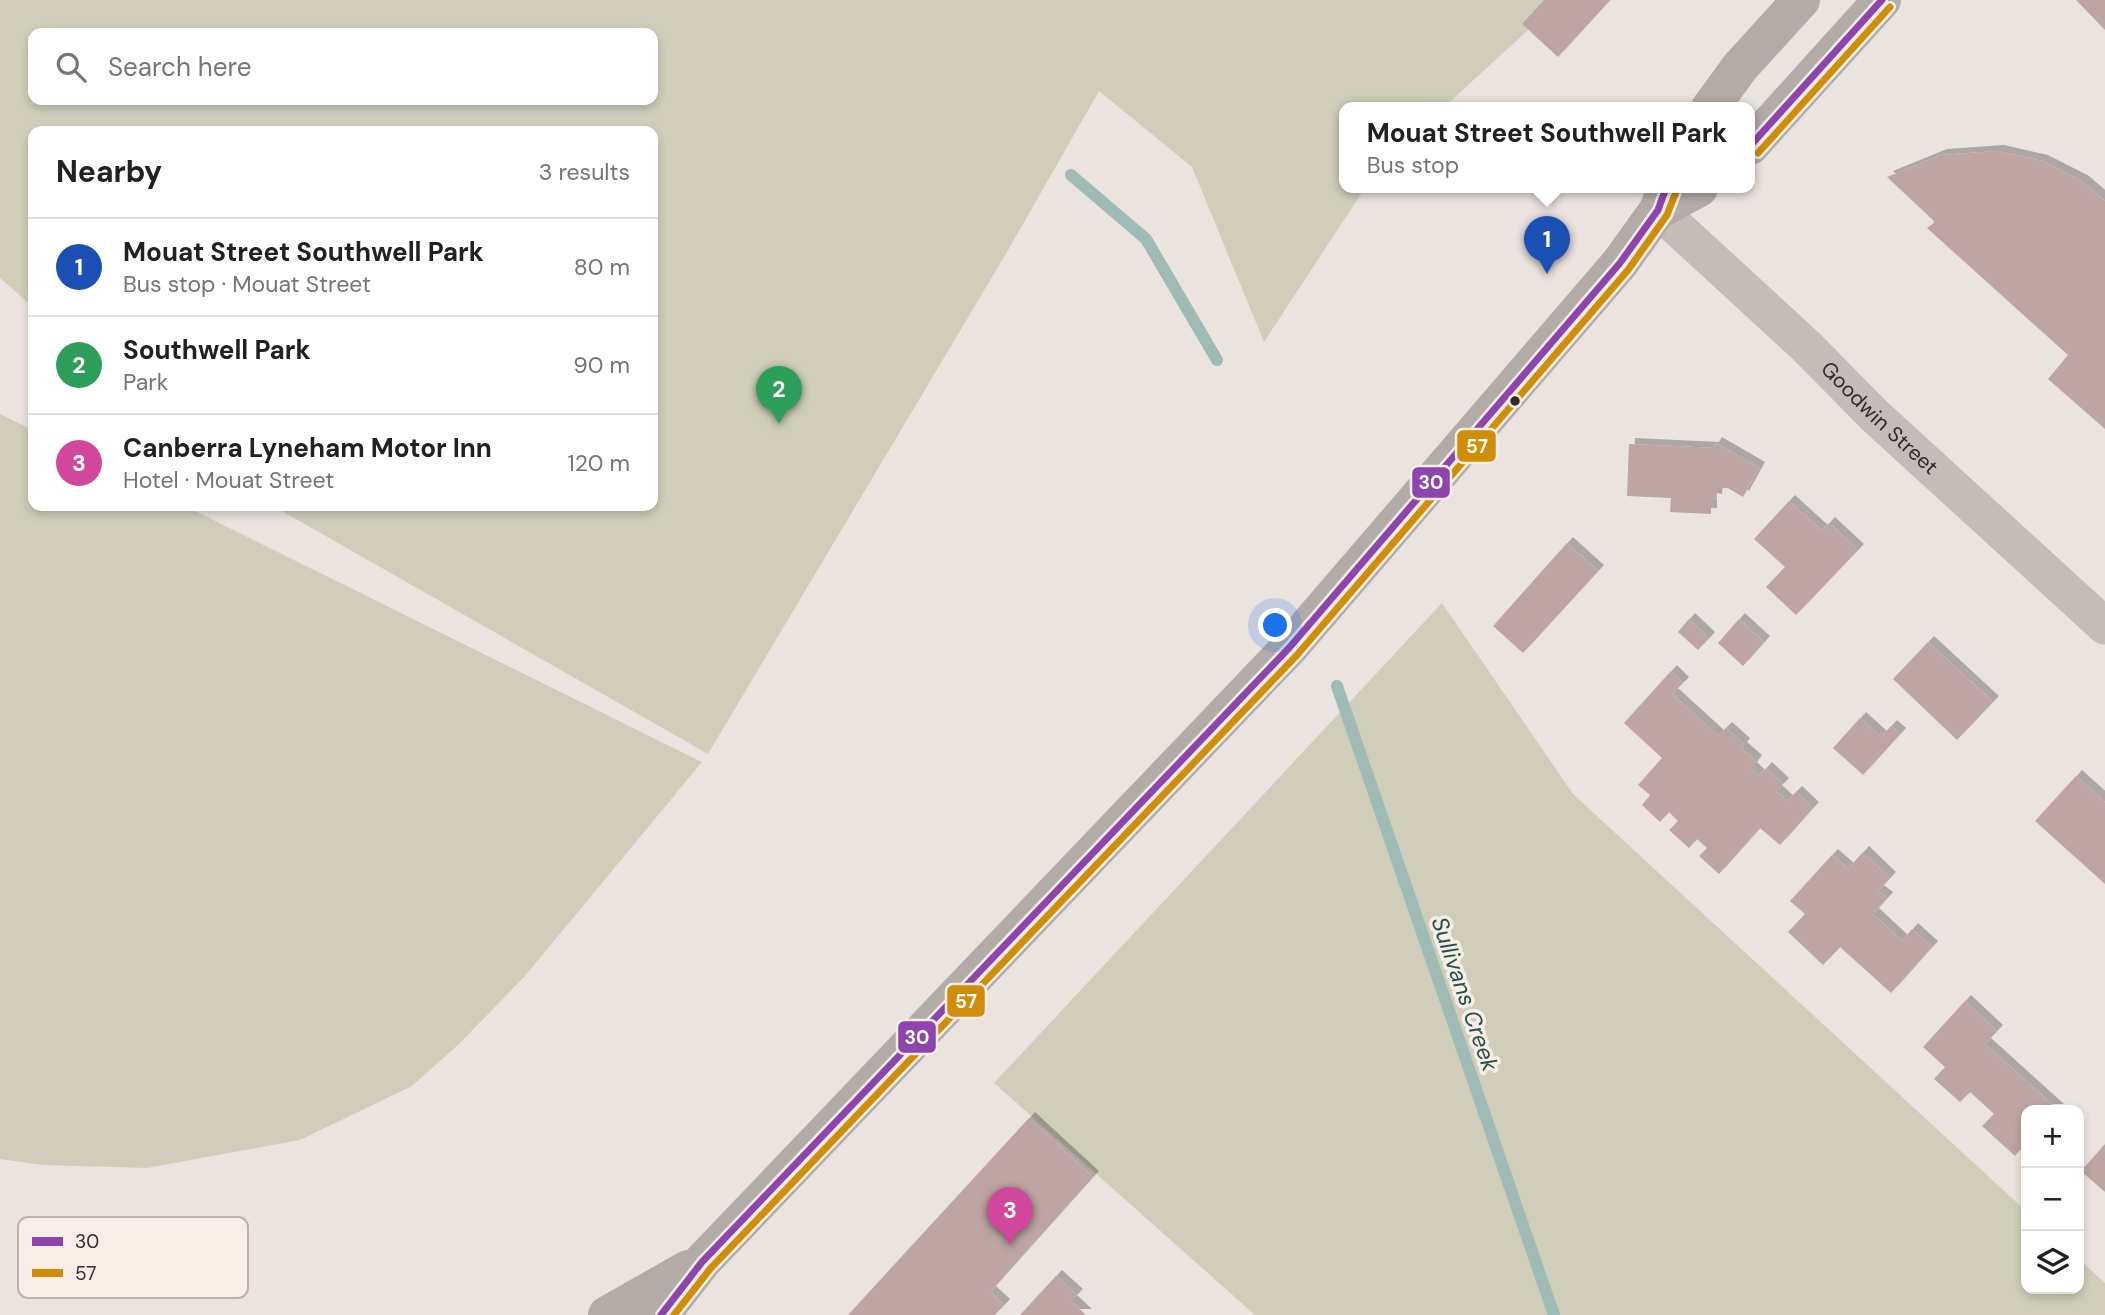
<!DOCTYPE html>
<meta charset="utf-8">
<style>
:root{--surface:#fff;--page:#f6f6f6;--text:#202124;--muted:#757577;--line:#e0e0e0;--accent:#db2777}
body{margin:0;font-family:"DM Sans",sans-serif;background:var(--page);color:var(--text)}
.controls{position:absolute;right:21px;bottom:21px;display:grid;overflow:hidden;border-radius:14px;box-shadow:0 4px 10px #0003}
.controls button{width:63px;height:63px;display:grid;place-items:center;padding:0;border:0;border-bottom:2px solid var(--line);background:var(--surface);color:var(--text);font:35px sans-serif}
.you{position:absolute;left:1276px;top:626px;width:24px;height:24px;margin:-18px;border:5px solid #fff;border-radius:50%;background:#1a73e8;box-shadow:0 0 0 10px #1a73e833}
.badge{display:grid;place-items:center;width:46px;height:46px;border-radius:50%;background:var(--accent);color:#fff;font-size:23px;font-weight:700}
.pin{position:absolute;translate:-50% -58px;filter:drop-shadow(0 2px 4px #0008)}
.pin::after{content:'';position:absolute;top:37px;width:24px;height:21px;background:inherit;clip-path:polygon(0 0,100% 0,50% 100%)}
.popup{position:absolute;left:1339px;top:102px;width:416px;height:91px;box-sizing:border-box;display:grid;place-content:center;border-radius:14px;background:var(--surface);filter:drop-shadow(0 2px 5px #0005);font-size:23px;white-space:nowrap;color:var(--muted)}
.popup b{font-size:26px;color:var(--text)}
.popup::after{content:'';position:absolute;left:50%;top:100%;margin-left:-14px;border:14px solid transparent;border-top-color:var(--surface)}
.list{margin:0;padding:0;list-style:none}
h2{display:flex;justify-content:space-between;align-items:center;height:91px;margin:0;padding:0 28px;font-size:30px}
h2 small{font-size:23px;font-weight:400;color:var(--muted)}
.list li{display:grid;grid-template-columns:46px 1fr auto;gap:21px;align-items:center;box-sizing:border-box;height:98px;padding:0 28px;border-top:2px solid var(--line)}
.list b{display:block;font-size:26px;white-space:nowrap}
.list p{margin:0;font-size:23px;white-space:nowrap;color:var(--muted)}
.list em{font-size:23px;font-style:normal;color:var(--muted)}
.icon{flex:none;width:38px;height:38px;fill:none;stroke:currentColor;stroke-width:2;stroke-linecap:round;stroke-linejoin:round}
.map{position:relative;flex:none;width:2105px;height:1315px;overflow:hidden}
.search{position:absolute;background:var(--surface);box-shadow:0 4px 10px #0003;left:28px;top:28px;width:630px;height:77px;display:flex;align-items:center;gap:18px;box-sizing:border-box;padding:0 24px;border-radius:14px;color:var(--muted);font-size:26px}
.panel{position:absolute;background:var(--surface);box-shadow:0 4px 10px #0003;left:28px;top:126px;width:630px;height:385px;border-radius:14px}
.map>svg:first-child{display:block}
</style>
<div class="map">
<svg width="2105" height="1315" viewBox="0 0 2105 1315">
<defs>
<filter id="shadow"><feDropShadow dx="6" dy="-6" stdDeviation="0" flood-color="#0004"/></filter>
</defs>
<rect width="100%" height="100%" fill="#ebe3e0"/>
<g fill="#d0cebb" fill-rule="evenodd">
<path d="M0 0H1561L1443 108H1344V188H1365L1264 342 1192 167 1099 91 1007 252 708 754 273 506H653V131H33V307L0 278ZM33 33H653V100H33Z"/>
<path d="M0 414 33 430V506H185L702 762 525 976 459 1044 412 1086 300 1140 147 1168 43 1165 0 1159Z"/>
<path d="M1442 603 1573 794 2026 1211V1289H2079V1259L2105 1283V1315H1255L994 1083Z"/>
</g>
<g fill="none" stroke-linecap="round" stroke-linejoin="round">
<g stroke="#9ebbb5" stroke-width="12">
<path d="M1071 175 1146 239 1217 360"/>
<path d="M1337 686 1554 1315"/>
</g>
</g>
<g fill="#bda5a3" filter="url(#shadow)">
<path d="M1544 0H1610L1558 57 1522 24Z"/>
<path d="M2076 0H2105V30Z"/>
<path d="M1998 151 2042 161 2083 182 2105 201V429L2048 379 2068 355 1927 228 1935 222 1887 177 1941 155Z"/>
<path d="M1716 443 1759 468 1743 497 1728 488H1717L1716 500 1711 499V514L1670 512 1671 498 1627 496 1629 444 1713 448Z"/>
<path d="M1789 501 1822 531 1829 523 1858 550 1796 615 1766 587 1785 567 1754 539Z"/>
<path d="M1567 543 1598 571 1523 653 1493 626Z"/>
<path d="M1689 619 1709 638 1698 650 1678 632Z"/>
<path d="M1739 619 1764 642 1743 666 1718 643Z"/>
<path d="M1928 642 1993 702 1957 740 1893 679Z"/>
<path d="M1671 671 1683 683 1672 694 1718 736 1726 728 1744 744 1741 748 1756 761 1751 768 1759 776 1766 768 1783 784 1776 791 1787 801 1796 792 1813 808 1780 845 1760 828 1719 874 1699 856 1707 848 1697 839 1689 848 1669 830 1678 821 1669 812 1660 822 1642 805 1650 795 1638 785 1662 758 1624 723Z"/>
<path d="M1860 718 1881 737 1891 726 1900 734 1863 775 1833 748Z"/>
<path d="M2076 776 2105 802V884L2035 821Z"/>
<path d="M1863 852 1890 878 1878 891 1887 898 1873 914 1902 941 1912 929 1932 947 1891 993 1840 947 1823 965 1788 932 1805 914 1790 901 1832 855 1848 869Z"/>
<path d="M1965 1001 1997 1031 1985 1044 2058 1110H2026V1143L2015 1156 1982 1126 1994 1114 1970 1092 1960 1102 1934 1079 1945 1067 1923 1047Z"/>
<path d="M1029 1118 1093 1177 990 1292 1004 1305 995 1315H848Z"/>
<path d="M2105 1144V1192L2081 1171Z"/>
<path d="M1056 1276 1077 1295 1071 1301 1086 1315H1020Z"/>
</g>
<g fill="none" stroke-linecap="round" stroke-linejoin="round">
<path stroke="#c4bcb9" stroke-width="37" id="s1" d="M1658 210 1806 346 1875 416 2105 626"/>
<g stroke="#b3aba8" stroke-width="38">
<path d="M1710 108 1740 67 1801 0"/>
<path d="M1750 146 1882 0"/>
<path d="M1658 210 1699 188"/>
<path d="M607 1315 688 1269"/>
<path d="M661 1315 702 1262 1289 648 1620 263 1658 210 1666 188"/>
</g>
<g stroke="#f8ede7" stroke-width="12">
<g id="bus-1">
<path d="M1750 146 1882 0"/>
<path d="M661 1315 702 1262 1289 648 1620 263 1658 210 1666 188"/>
</g>
</g>
<g stroke="#f8ede7" stroke-width="12">
<g id="bus-2">
<path d="M1758 153 1890 7"/>
<path d="M674 1315 710 1269 1297 655 1628 270 1667 215 1676 192"/>
</g>
</g>
<use href="#bus-1" stroke="#8e44ad" stroke-width="7"/>
<use href="#bus-2" stroke="#d08d08" stroke-width="7"/>
</g>
<circle fill="#342928" stroke="#f8ede7" stroke-width="2.5" cx="1515" cy="401" r="6"/>
<g text-anchor="middle" dominant-baseline="central" stroke-width="7" stroke-linejoin="round" paint-order="stroke">
<g font-size="21" fill="#342928" stroke="#f8ede7">
<text stroke="none"><textPath href="#s1" startOffset="304">Goodwin Street</textPath></text>
</g>
<g font-size="23" font-style="italic" fill="#21524b" stroke="#f8ede7">
<text transform="translate(1465 994) rotate(71)">Sullivans Creek</text>
</g>
</g>
<rect x="18" y="1217" width="230" height="81" rx="10" fill="#f8ede7" stroke="#bdb2ae" stroke-width="2"/>
<rect x="32" y="1237" width="31" height="9" fill="#8e44ad"/>
<rect x="32" y="1269" width="31" height="8" fill="#d08d08"/>
<g font-size="19" fill="#342928">
<text x="75" y="1248">30</text>
<text x="75" y="1280">57</text>
</g>
<g stroke="#f8ede7" stroke-width="2.5">
<rect x="1456" y="429" width="41" height="34" rx="7" fill="#d08d08"/>
<rect x="1411" y="466" width="40" height="33" rx="7" fill="#8e44ad"/>
<rect x="946" y="984" width="40" height="34" rx="7" fill="#d08d08"/>
<rect x="897" y="1020" width="40" height="34" rx="7" fill="#8e44ad"/>
</g>
<g font-size="19" text-anchor="middle" font-weight="bold" fill="#fff">
<text x="1477" y="453">57</text>
<text x="1431" y="489">30</text>
<text x="966" y="1008">57</text>
<text x="917" y="1044">30</text>
</g>
</svg>
<div class="controls">
<button>+</button>
<button>−</button>
<button><svg class="icon" aria-label="layers" viewBox="0 0 24 24"><path d="M12 4l9 5-9 5-9-5zM3 14l9 5 9-5"/></svg></button>
</div>
<div class="you"></div>
<div class="pin badge" style="left:1547px;top:274px;background:#1a4fb4">1</div>
<div class="popup"><b>Mouat Street Southwell Park</b>Bus stop</div>
<div class="pin badge" style="left:779px;top:424px;background:#2e9e5b">2</div>
<div class="pin badge" style="left:1010px;top:1245px;background:#d1479c">3</div>
<div class="search"><svg class="icon" aria-label="search" viewBox="0 0 24 24"><circle cx="10" cy="10" r="6"/><path d="M15 15l6 6"/></svg>Search here</div>
<section class="panel">
<h2>Nearby<small>3 results</small></h2>
<ul class="list">
<li><span class="badge" style="background:#1a4fb4">1</span><div><b>Mouat Street Southwell Park</b><p>Bus stop · Mouat Street</p></div><em>80 m</em></li>
<li><span class="badge" style="background:#2e9e5b">2</span><div><b>Southwell Park</b><p>Park</p></div><em>90 m</em></li>
<li><span class="badge" style="background:#d1479c">3</span><div><b>Canberra Lyneham Motor Inn</b><p>Hotel · Mouat Street</p></div><em>120 m</em></li>
</ul>
</section>
</div>
